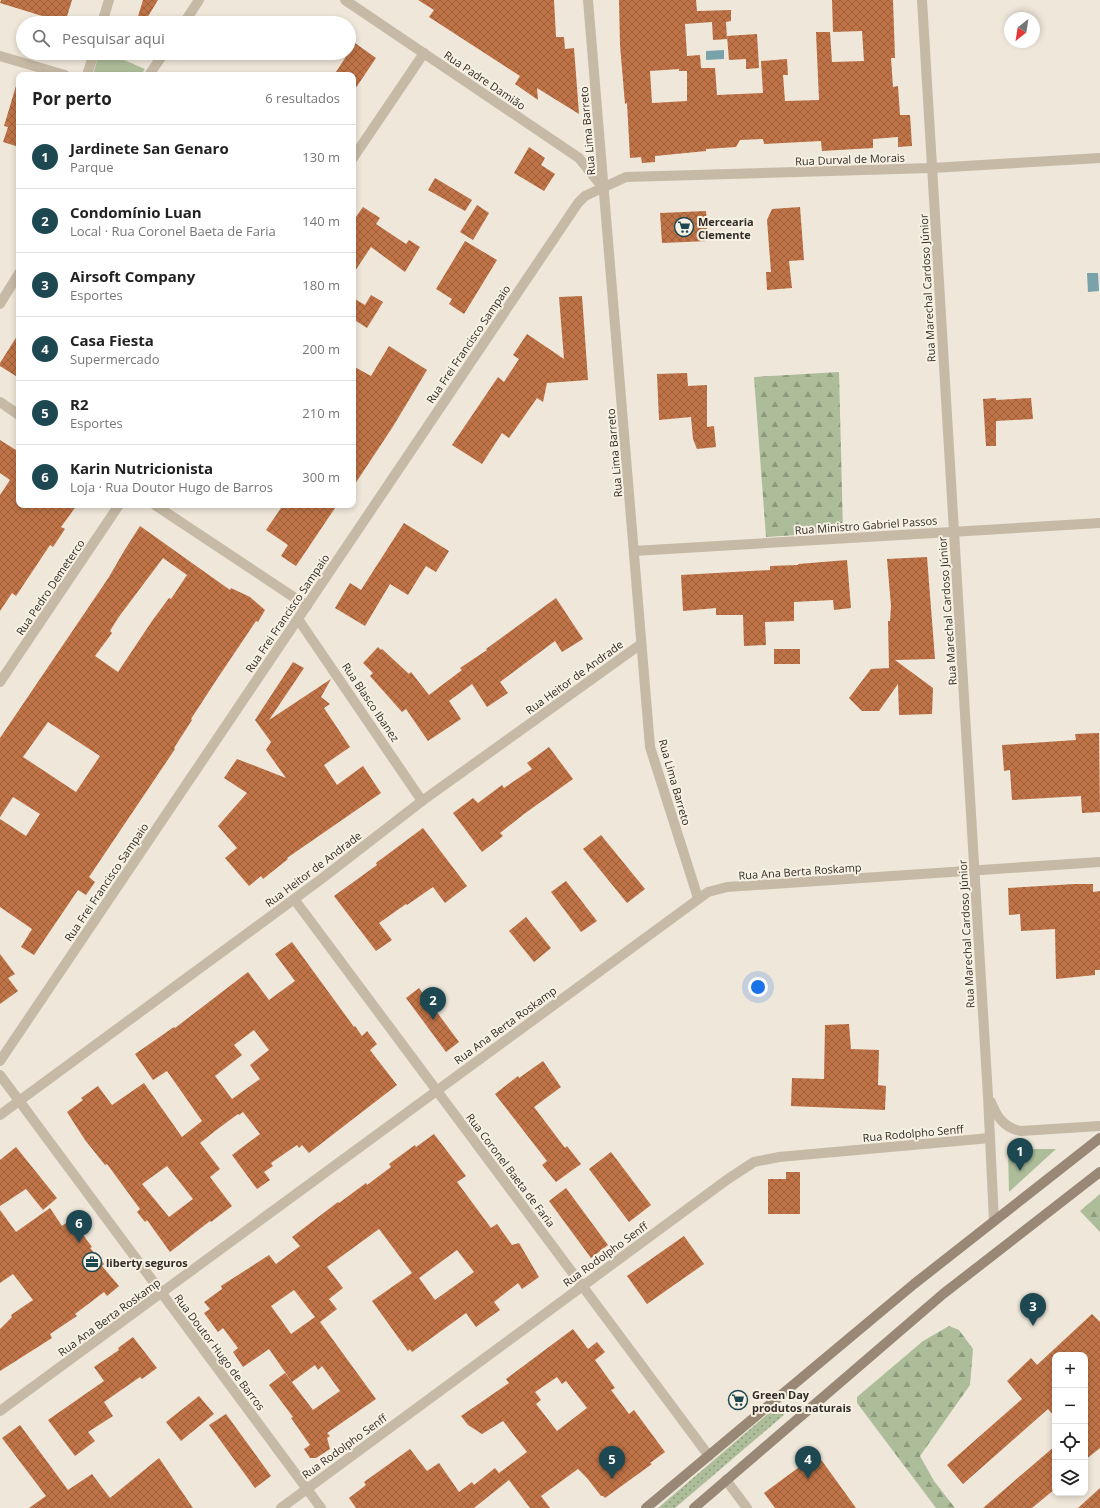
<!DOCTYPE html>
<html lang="pt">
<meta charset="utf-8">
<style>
:root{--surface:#fff;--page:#f6f6f6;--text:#222;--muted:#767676;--line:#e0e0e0;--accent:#1e4851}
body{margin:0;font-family:"Open Sans",sans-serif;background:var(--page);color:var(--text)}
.controls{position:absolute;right:12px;bottom:12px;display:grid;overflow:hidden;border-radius:8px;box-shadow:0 2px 6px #0003}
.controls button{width:36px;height:36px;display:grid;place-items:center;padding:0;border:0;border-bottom:1px solid var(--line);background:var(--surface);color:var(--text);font:20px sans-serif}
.compass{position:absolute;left:1004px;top:12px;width:36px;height:36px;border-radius:50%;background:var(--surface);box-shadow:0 2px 6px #0003;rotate:210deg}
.you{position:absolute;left:758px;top:987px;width:14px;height:14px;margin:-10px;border:3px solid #fff;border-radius:50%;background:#1a73e8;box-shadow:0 0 0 6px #1a73e833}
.badge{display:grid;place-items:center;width:26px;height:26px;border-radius:50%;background:var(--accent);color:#fff;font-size:13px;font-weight:700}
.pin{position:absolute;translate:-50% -33px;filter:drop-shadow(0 1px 2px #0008)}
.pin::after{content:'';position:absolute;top:21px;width:14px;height:12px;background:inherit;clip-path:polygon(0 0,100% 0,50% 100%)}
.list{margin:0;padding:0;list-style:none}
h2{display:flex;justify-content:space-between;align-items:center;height:52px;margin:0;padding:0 16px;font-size:17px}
h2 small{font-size:13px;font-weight:400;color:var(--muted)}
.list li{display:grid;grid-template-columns:26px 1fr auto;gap:12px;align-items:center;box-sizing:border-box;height:64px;padding:0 16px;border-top:1px solid var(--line)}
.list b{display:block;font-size:15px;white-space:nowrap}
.list p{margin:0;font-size:13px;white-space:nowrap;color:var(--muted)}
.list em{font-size:13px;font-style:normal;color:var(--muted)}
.icon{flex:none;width:22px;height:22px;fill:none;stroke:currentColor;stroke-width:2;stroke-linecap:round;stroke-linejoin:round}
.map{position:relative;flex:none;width:1100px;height:1508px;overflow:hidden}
.search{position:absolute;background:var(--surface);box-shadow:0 2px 6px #0003;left:16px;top:16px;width:340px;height:44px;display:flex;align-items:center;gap:10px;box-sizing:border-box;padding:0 14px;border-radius:22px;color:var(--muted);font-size:15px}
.panel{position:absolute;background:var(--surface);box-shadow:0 2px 6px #0003;left:16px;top:72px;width:340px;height:436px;border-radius:8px}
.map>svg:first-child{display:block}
</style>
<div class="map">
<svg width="1100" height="1508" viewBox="0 0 1100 1508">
<defs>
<pattern id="grass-dots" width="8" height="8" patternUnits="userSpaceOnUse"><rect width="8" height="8" fill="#adbd9a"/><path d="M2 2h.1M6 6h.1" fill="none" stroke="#8d9a7d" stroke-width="1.8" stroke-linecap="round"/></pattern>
<pattern id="forest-firs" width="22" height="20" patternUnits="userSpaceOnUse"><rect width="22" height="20" fill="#adbd9a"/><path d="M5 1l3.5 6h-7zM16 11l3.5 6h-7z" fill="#8d9a7d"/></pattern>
<pattern id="building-cross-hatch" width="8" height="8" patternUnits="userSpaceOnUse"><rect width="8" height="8" fill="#bf7347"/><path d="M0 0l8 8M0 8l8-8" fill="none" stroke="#9c5f3b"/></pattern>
</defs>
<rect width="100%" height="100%" fill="#efe7d9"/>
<path fill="url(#grass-dots)" d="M777 1406 784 1415 770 1427 675 1508H658Z"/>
<g fill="url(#forest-firs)">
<path d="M839 372 843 532 766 537 754 377Z"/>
<path d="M1100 1194V1232L1080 1211Z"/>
<path d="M949 1326 959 1330 973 1349 970 1385 920 1456 934 1481 955 1508H936L857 1403V1397L923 1341Z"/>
</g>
<g fill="#adbd9a">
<path d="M99 53H108L145 69 141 75H93Z"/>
<path d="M1008 1149H1056L1009 1192Z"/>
</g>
<g fill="#79a2aa">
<path d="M724 50V59L706 60V51Z"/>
<path d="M1087 273H1098L1099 291 1088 292Z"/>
</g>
<g fill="url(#building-cross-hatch)" fill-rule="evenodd">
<path d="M1 0H72L65 23 0 3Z"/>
<path d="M143 0H158L144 23H136Z"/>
<path d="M418 0H554L556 37H564L565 49 574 48 579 114 537 88 538 100 515 84 520 76 429 17 434 10Z"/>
<path d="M619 0H696L697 11 731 10V21L726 22 727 39 713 40 712 22 685 24 687 56 700 55 701 68H715L717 95 763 93 761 61 787 59 788 75H783L785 101 819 100 816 32H830L832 62 864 61 862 31 833 32 832 0H893L895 58H891L893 87 898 86 900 115H910L912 146 898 147V137L873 139V148L822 151 821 141 764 144 763 139 740 140 736 147 706 149V151L655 156V162L642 163 641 157 630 158 627 103 625 104 620 45ZM679 69V71H687V101L652 103 650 71Z"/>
<path d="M757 34 759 68 746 69V59L729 60 727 36Z"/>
<path d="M355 43 376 58 353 92V75H334Z"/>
<path d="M16 86H19V147L3 142 8 127 4 126Z"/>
<path d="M529 147 545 158 541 165 555 174 544 191 514 173Z"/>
<path d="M435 178 472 200 465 211 428 190Z"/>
<path d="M477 205 489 213 473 240 460 232Z"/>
<path d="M363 207 380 218 376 224 406 244 409 240 420 247 405 272 371 247 353 274V221Z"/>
<path d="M800 207 804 260 789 261 792 288 767 290 766 272H771L767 220 772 209Z"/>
<path d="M706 211 708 241 662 243 660 213Z"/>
<path d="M465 241 497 260 464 314 449 304 452 299 436 289Z"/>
<path d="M371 295 383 302 367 328 353 319V298L365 305Z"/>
<path d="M582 296 588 380 547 383 543 402 537 398 509 438 502 433 482 464 452 445 498 377 504 382 519 359 513 355 527 334 564 359 559 297Z"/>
<path d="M19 333V378L0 366V363Z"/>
<path d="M389 346 427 370 392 428 353 487V366L371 376Z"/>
<path d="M687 373 688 386 707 385V427L714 426 716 447 697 449 693 439 691 417 659 420 657 374Z"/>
<path d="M996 398V400L1031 398 1033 419 996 421V446H986L983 399Z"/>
<path d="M0 440 19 452V505H77L61 527 65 529 53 547 50 545 16 596 12 593 0 611V495L10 480 0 473Z"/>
<path d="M283 505H337L296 566 281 556 288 545 266 530Z"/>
<path d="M404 523 449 551 436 572 426 566 408 595 390 584 365 626 335 608 350 583 361 590Z"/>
<path d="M140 526 230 590 231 588 250 597 265 610 258 622 256 621 217 679 191 719 192 720 174 748 175 749 89 877 95 882 86 895 78 890 34 955 21 947 32 929 0 907V819L26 836 40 814 13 797 0 817V738L109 577 124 551ZM163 558 187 575 171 599 169 598 152 621 118 672 95 656 112 633 110 631 118 618ZM48 722 100 756 76 792 23 757Z"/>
<path d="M927 557 935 659 895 660 933 688 932 714 899 715 898 684 879 711H862L849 698 871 669 889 668 888 621H890L891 606 887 559Z"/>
<path d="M847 560 851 608 834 610 833 600 794 602V621L765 622 766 645 744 646 743 615H716V608L683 611 681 575 770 570V566L798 565V564Z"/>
<path d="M556 598 583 639 562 652 555 641 500 682 508 693 487 707 472 684 449 701 461 719 428 741 406 709 402 712 370 676 373 673 363 663 378 647 381 650 382 649 409 674 411 672 429 695 462 670 460 668 487 650 486 649Z"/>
<rect x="774" y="649" width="26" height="15"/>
<path d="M293 662 304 668 269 720 331 679 321 697 330 704 324 708 350 747 324 765 337 785 363 766 381 793 287 858 288 859 263 879 261 876 249 886 225 858 237 848 218 826 247 793 224 778 237 759 286 778 266 750 271 742 255 720Z"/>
<path d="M1099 733 1100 812 1082 813 1081 796 1012 800 1010 770 1004 771 1002 745 1076 740 1075 734Z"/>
<path d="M549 747 573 779 524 814 500 833 503 836 482 852 453 813 473 798 478 803 502 785 504 788 532 769 527 763Z"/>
<path d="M423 828 467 886 445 903 433 887 407 905 406 904 379 923 392 940 376 951 334 896 377 865 376 863Z"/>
<path d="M601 835 645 889 627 903 583 849Z"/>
<path d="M566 881 597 921 581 932 551 892Z"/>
<path d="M1075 884H1093V892L1100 891V970H1095V975L1056 979 1055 929 1021 931 1020 914 1009 915 1008 888Z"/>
<path d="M526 917 551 948 534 962 509 931Z"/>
<path d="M292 942 354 1027 355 1026 362 1036 367 1031 377 1044 370 1050 397 1085 309 1153 302 1145 299 1148 297 1145 271 1163 273 1166 264 1172 270 1180 257 1189 232 1155 260 1134 243 1112 239 1115 238 1114 215 1131 200 1143 220 1169 210 1177 232 1206 211 1222 210 1221 170 1252 147 1220 145 1222 137 1212 140 1209 107 1164 105 1165 85 1140 67 1112 83 1100 81 1098 98 1086 112 1105 144 1083 182 1137 202 1121 167 1071 153 1080 135 1054 174 1027 175 1028 248 972 269 1000 295 981 275 954ZM254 1030 269 1050 250 1065 260 1079 232 1099 215 1076 242 1055 234 1045ZM167 1166 193 1199 169 1217 142 1184Z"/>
<path d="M0 954 15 974 8 978 18 991 0 1004Z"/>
<path d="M419 988 459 1042 446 1052 406 998Z"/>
<path d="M849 1024 851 1049 879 1050 878 1085 886 1086 885 1110 791 1106 792 1078 824 1079 825 1025Z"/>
<path d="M543 1061 561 1087 534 1107 565 1148 567 1146 581 1164 556 1182 542 1165 547 1161 495 1094 518 1076 519 1078Z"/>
<path d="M434 1134 466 1176 457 1182 491 1228 497 1224 512 1245 519 1243 539 1277 522 1289 518 1283 494 1302 500 1310 476 1327 466 1313 412 1352 410 1349 408 1351 372 1301 412 1273 379 1229 327 1267 343 1288 329 1299 337 1309 320 1322 376 1399 327 1433 330 1436 327 1438 330 1449 316 1458H310L304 1449 310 1445 291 1418 293 1417 269 1385 285 1373 313 1410 340 1391 322 1366 318 1370 315 1365 292 1382 269 1349 243 1367 233 1352 238 1348 223 1328 218 1332 204 1313 210 1309 204 1302 222 1289 221 1286 269 1255 276 1264 300 1246 292 1237 338 1202 339 1203 366 1183 367 1185 391 1167 389 1164 415 1145 416 1147ZM457 1250 474 1272 435 1300 419 1278ZM294 1290 315 1317 291 1334 271 1306Z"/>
<path d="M16 1147 57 1198 43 1210 26 1189 0 1206V1160Z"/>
<path d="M611 1152 651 1205 629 1222 589 1169Z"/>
<path d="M786 1172H800V1214H768V1179H786Z"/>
<path d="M566 1188 608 1245 591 1258 549 1201Z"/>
<path d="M50 1208 62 1226 70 1220 77 1230 78 1228 92 1247 90 1248 104 1264 102 1266 119 1286 107 1296 104 1292 75 1314 77 1316 50 1334 52 1338 0 1371V1329L12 1317 11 1315 33 1300 13 1274 0 1283V1210L16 1232Z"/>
<path d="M684 1236 704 1264 647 1304 627 1276Z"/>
<path d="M1092 1314 1100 1322V1448L1085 1460V1355H1055V1417L1048 1409 963 1484 947 1465 1022 1399 1007 1381 1031 1358 1037 1365Z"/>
<path d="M573 1329 588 1349 597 1342 605 1352 595 1360 615 1388 611 1390 629 1414 634 1410 665 1452 650 1463 652 1464 605 1498 603 1496H601L587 1478 578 1469 541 1496 550 1508H530L509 1480 474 1508H356L349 1498 366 1485 364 1482 410 1449 427 1471 439 1463 459 1492 472 1482 474 1485 495 1468 499 1473 527 1452 503 1421 482 1434 468 1425 461 1416 509 1383 506 1379ZM557 1377 562 1384 566 1381 587 1408 557 1431 536 1404 541 1400 535 1392Z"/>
<path d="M133 1337 157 1368 142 1379 140 1377 104 1402 113 1416 88 1432 95 1441 75 1456 48 1420 104 1381 94 1367 119 1350 118 1348Z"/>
<path d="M199 1396 214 1414 181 1441 166 1422Z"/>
<path d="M226 1414 271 1476 255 1488 209 1425Z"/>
<path d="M20 1425 68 1490 92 1474 110 1498 159 1458 193 1508H29L46 1496 2 1438Z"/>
<path d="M1055 1446V1489L1032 1508H983Z"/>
<path d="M817 1454 856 1508H775L764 1493Z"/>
<path d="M1100 1488V1508H1078Z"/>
</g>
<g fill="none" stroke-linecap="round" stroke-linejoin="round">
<g stroke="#c6b9a5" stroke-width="10">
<path d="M345 0 579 158 604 189"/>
<path d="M588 0 650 747 698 898"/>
<path d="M922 0 988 1096 994 1221"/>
<path d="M102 23 109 0"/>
<path d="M184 23 199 0"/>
<path d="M0 56 65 75"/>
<path d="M87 75 94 53"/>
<path d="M149 75 164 53"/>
<path d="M353 158 424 53"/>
<path d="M0 304 19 273"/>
<path d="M0 402 19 415"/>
<path d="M155 505 307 606"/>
<path d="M634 551 1100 523"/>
<path d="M298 619 422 801"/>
<path d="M0 682 119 505"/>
<path d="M294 899 709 1456"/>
<path d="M0 1061 578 203 585 196 626 177 932 168 1100 158"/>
<path d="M0 1075 321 1508"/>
<path d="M991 1102C997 1117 1004 1128 1021 1131L1100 1126"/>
<path d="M0 1115 320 880 422 801 641 644"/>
<path d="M0 1411 708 892 727 887 1100 862"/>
<path d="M726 1480 747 1508"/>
<path d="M281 1508 728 1179 754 1162 779 1157 990 1138"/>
</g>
<g stroke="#9a8877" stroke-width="10">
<path d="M646 1508 914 1284 1100 1138"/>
<path d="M694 1508 943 1294 1100 1172"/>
</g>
</g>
<defs>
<g id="supermarket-ring" transform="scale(1)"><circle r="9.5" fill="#f7f1e4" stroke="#1e4851" stroke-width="1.5"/><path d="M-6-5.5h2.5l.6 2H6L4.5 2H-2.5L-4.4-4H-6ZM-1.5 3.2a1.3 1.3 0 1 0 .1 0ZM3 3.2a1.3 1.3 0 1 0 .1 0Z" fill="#1e4851"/></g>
<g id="office-ring" transform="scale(1)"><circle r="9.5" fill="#f7f1e4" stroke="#1e4851" stroke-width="1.5"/><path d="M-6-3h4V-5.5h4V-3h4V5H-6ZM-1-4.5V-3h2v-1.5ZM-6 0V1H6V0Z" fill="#1e4851"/></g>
</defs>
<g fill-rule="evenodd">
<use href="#supermarket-ring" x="684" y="227"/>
<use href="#office-ring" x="92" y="1262"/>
<use href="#supermarket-ring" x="738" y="1400"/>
</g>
<g text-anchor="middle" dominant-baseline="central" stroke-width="4" stroke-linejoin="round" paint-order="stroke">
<g font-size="11" fill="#332c26" stroke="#f7f1e4">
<text transform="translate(485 80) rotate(34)">Rua Padre Damião</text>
<text transform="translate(587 131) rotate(-95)">Rua Lima Barreto</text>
<text transform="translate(850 159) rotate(-2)">Rua Durval de Morais</text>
<text transform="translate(927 288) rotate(-93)">Rua Marechal Cardoso Júnior</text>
<text transform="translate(468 344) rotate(-56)">Rua Frei Francisco Sampaio</text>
<text transform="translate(614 453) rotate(-95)">Rua Lima Barreto</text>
<text transform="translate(866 525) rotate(-4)">Rua Ministro Gabriel Passos</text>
<text transform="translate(50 587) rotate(-56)">Rua Pedro Demeterco</text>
<text transform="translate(947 611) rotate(-94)">Rua Marechal Cardoso Júnior</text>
<text transform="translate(287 613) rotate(-56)">Rua Frei Francisco Sampaio</text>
<text transform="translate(574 677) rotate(-36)">Rua Heitor de Andrade</text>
<text transform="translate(371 702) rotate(56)">Rua Blasco Ibanez</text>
<text transform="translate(675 782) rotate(74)">Rua Lima Barreto</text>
<text transform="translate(313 869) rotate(-37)">Rua Heitor de Andrade</text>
<text transform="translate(800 871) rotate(-4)">Rua Ana Berta Roskamp</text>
<text transform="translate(106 882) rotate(-56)">Rua Frei Francisco Sampaio</text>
<text transform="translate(966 934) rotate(-93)">Rua Marechal Cardoso Júnior</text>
<text transform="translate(505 1025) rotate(-36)">Rua Ana Berta Roskamp</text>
<text transform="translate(913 1133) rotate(-5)">Rua Rodolpho Senff</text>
<text transform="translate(511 1170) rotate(53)">Rua Coronel Baeta de Faria</text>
<text transform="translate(605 1254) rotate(-36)">Rua Rodolpho Senff</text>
<text transform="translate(109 1317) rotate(-36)">Rua Ana Berta Roskamp</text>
<text transform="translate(220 1352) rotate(53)">Rua Doutor Hugo de Barros</text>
<text transform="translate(344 1446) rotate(-36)">Rua Rodolpho Senff</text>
</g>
<g font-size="11" font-weight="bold" fill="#332c26" stroke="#f7f1e4" text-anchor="start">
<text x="698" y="221">Mercearia<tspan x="698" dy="13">Clemente</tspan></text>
<text x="106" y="1262">liberty seguros</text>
<text x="752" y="1394">Green Day<tspan x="752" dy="13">produtos naturais</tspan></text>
</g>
</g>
</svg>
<div class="controls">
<button>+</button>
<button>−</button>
<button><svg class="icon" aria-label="locate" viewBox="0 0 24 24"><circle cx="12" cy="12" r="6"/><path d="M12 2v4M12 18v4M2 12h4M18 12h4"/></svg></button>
<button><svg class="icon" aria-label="layers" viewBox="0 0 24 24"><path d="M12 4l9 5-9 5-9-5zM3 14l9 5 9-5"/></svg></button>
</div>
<svg class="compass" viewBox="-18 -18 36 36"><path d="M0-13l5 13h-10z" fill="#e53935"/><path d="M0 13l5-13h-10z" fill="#767676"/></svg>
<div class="you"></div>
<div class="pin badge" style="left:1020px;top:1171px">1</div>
<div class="pin badge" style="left:433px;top:1020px">2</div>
<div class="pin badge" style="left:1033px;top:1326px">3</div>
<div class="pin badge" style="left:808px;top:1479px">4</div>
<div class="pin badge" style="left:612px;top:1479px">5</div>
<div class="pin badge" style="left:79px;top:1243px">6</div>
<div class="search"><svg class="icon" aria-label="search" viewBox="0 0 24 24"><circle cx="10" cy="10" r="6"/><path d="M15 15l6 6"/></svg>Pesquisar aqui</div>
<section class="panel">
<h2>Por perto<small>6 resultados</small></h2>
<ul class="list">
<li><span class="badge">1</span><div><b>Jardinete San Genaro</b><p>Parque</p></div><em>130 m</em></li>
<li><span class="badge">2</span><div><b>Condomínio Luan</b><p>Local · Rua Coronel Baeta de Faria</p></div><em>140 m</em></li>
<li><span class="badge">3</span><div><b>Airsoft Company</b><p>Esportes</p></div><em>180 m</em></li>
<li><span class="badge">4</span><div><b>Casa Fiesta</b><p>Supermercado</p></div><em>200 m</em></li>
<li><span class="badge">5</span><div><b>R2</b><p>Esportes</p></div><em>210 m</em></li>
<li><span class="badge">6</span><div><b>Karin Nutricionista</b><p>Loja · Rua Doutor Hugo de Barros</p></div><em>300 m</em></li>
</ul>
</section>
</div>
